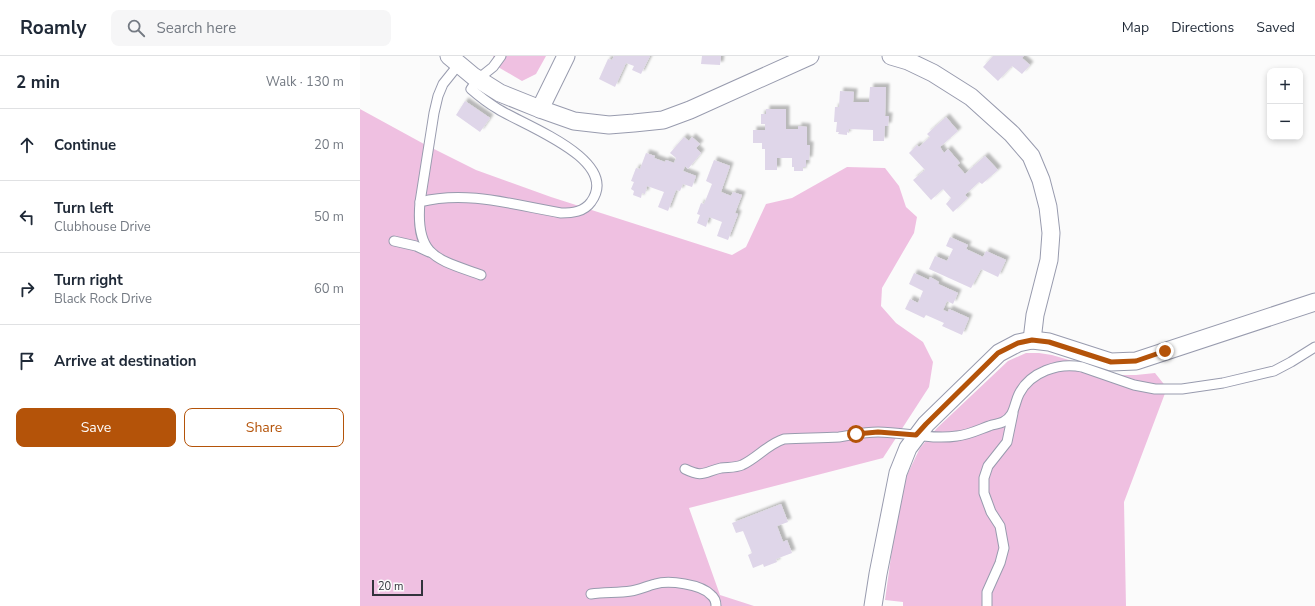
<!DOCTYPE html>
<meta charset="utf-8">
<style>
:root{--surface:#fff;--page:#f6f6f7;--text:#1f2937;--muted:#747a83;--line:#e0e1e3;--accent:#b45309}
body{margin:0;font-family:"Nunito Sans",sans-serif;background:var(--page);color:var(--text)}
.controls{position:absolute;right:12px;top:12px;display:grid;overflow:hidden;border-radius:8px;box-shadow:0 2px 6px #0003}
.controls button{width:36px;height:36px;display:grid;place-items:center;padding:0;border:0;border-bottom:1px solid var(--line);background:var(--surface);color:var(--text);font:20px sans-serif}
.scale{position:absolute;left:12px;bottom:10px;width:51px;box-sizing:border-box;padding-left:4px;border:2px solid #32333c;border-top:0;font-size:11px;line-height:14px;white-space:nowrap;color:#32333c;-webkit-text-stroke:3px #fbfbfb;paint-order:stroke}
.stop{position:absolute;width:12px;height:12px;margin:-9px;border:3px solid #b45309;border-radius:50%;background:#fff}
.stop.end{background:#b45309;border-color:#fff;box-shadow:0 1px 4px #0008}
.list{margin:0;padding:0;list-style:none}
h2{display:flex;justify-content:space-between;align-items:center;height:52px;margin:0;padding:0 16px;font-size:17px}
h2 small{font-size:13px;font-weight:400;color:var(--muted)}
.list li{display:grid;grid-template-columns:26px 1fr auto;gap:12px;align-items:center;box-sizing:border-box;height:72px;padding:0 16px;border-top:1px solid var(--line)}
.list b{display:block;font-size:15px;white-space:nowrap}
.list p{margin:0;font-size:13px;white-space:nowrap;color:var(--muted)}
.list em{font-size:13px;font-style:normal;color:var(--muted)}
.actions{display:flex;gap:8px;padding:12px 16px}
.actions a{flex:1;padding:9px 0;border:1px solid var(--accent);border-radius:8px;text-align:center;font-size:14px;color:var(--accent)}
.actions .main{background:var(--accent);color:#fff}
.icon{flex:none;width:22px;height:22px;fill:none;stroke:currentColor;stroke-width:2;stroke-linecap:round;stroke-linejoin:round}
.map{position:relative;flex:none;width:955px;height:550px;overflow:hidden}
header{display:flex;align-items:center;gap:24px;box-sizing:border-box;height:56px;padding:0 20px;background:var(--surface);border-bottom:1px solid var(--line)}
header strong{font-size:19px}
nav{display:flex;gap:22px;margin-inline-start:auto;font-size:14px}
.search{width:280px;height:36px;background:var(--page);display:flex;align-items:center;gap:10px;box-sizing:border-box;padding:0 14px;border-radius:8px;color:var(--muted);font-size:15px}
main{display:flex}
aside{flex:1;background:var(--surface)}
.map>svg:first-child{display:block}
</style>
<header>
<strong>Roamly</strong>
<div class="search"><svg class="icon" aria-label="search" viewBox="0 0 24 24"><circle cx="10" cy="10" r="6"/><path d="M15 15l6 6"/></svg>Search here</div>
<nav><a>Map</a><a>Directions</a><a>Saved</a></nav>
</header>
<main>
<aside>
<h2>2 min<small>Walk · 130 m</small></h2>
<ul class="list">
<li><svg class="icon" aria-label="ahead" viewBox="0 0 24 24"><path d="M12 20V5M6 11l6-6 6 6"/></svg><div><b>Continue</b></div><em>20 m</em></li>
<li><svg class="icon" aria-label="left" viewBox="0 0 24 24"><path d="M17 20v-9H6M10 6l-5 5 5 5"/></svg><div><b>Turn left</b><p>Clubhouse Drive</p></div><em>50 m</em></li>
<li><svg class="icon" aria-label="right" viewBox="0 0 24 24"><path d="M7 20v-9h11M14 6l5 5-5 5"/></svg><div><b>Turn right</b><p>Black Rock Drive</p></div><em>60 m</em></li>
<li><svg class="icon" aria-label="arrive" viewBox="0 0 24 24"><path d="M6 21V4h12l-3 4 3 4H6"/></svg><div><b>Arrive at destination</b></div></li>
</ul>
<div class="actions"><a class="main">Save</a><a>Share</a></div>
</aside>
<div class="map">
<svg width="955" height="550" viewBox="0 0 955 550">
<defs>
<filter id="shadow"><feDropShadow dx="3.5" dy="-3.5" stdDeviation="1" flood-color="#0004"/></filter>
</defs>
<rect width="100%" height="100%" fill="#fbfbfb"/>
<g fill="#efc0e1">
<path d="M133 0H186L176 18 162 25 138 11Z"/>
<path d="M0 53 64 88 116 114 191 141 372 199 386 191 406 148 432 142 487 111 525 112 539 130 546 151 557 161 554 177 522 232 521 250 536 267 563 286 573 306 569 331 523 402 329 452 360 539 394 550H0Z"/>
<path d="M666 297H679L692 299 760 319H776L795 317 807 332 764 446 766 550H543V546L525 544 537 457 547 419 560 392 577 372 648 305Z"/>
</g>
<g fill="#dfd6e9" filter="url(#shadow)">
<path d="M254 0H290L281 18 272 14 274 10 266 7 255 31 239 23 248 3 252 4Z"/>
<path d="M342 0H361L360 9 341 8Z"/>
<path d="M633 0H664L662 2 670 9 662 18 652 10 638 25 623 11Z"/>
<path d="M510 31H526L525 60H529L528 70H525L524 85H513V74L489 73V77L487 76V79L478 78 479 76H476L477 66H474L475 51H479L480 35 494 36 493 46H509Z"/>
<path d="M105 45 130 62 120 76 96 59Z"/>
<path d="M406 53H426V73H438V70L447 71V89H450L449 104H446V111H443V115H434V111H432V102H417V114H405V93H402V87H393V74H405V68H401V58H406Z"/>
<path d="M586 61 598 75 580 91 584 97 588 93 600 107 597 109 605 118 625 100 638 114 622 128 619 126 605 139 608 142 593 156 586 148 591 142 583 133 571 144 553 124 565 114 549 97 557 89 559 91 570 81 567 78Z"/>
<path d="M324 81 329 85 332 81 340 88 336 92 341 97 328 113 325 110 323 115 336 120 332 131 323 128 320 135 316 134 308 155 298 151 304 136 287 130 285 138 282 137 281 142 273 139 274 135 271 133 274 126 271 125 276 112 280 113 286 97 295 100 294 102 305 106 306 104 314 107 316 102 310 97Z"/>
<path d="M354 104 370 110 361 136 371 140 373 136 382 139 375 157 378 158 368 184 357 180 362 166 349 161 346 171 337 167 340 159 337 158 341 147 344 148 352 128 346 125Z"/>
<path d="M590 181 608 189 606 193 623 201 626 195 646 204 638 221 621 213 611 232 569 213 575 200 587 205 593 193 586 190Z"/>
<path d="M554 217 569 224 570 221 579 226 578 228 598 237 593 248 587 245 583 254 588 256 589 253 609 262 602 279 582 270 584 267 566 259 564 262 545 253 550 243 558 247 563 235 549 228Z"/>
<path d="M421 448 428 466 417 470 423 486 427 484 432 497 416 503 417 506 404 511 403 508 393 512 388 499 392 497 383 475 376 477 372 467Z"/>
</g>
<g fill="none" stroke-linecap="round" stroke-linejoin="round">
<g stroke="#989bae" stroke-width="11">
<g id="lane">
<path d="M60 146 74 57 78 40 83 28 99 8"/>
<path d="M34 185 56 190 69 196"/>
<path d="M121 219C77 203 55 201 60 146 107 134 154 149 201 157 212 157 224 156 231 146 262 104 163 69 138 53 128 47 119 40 111 33L118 23 133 11 141 0"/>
<path d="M325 413C343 422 344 416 361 412 368 411 375 412 382 409 397 402 408 388 424 383 442 382 460 382 479 381 492 379 505 376 518 376 544 376 571 384 597 380 608 379 618 374 629 370 634 368 639 368 643 366 655 360 654 348 659 338 670 316 699 306 722 311L774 329 795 333H822L863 327 914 315 931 306 955 291"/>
<path d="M231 538C244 536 258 537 271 535 279 534 287 530 295 528 309 524 341 528 351 539 355 542 356 546 356 550"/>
<path d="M627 550V536L640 507 644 492 640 470 631 456 624 437V422L628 410 647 386 653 357"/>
</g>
</g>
<g stroke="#989bae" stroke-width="19">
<g id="street">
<path d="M89 0 113 20 140 37 180 53 214 65 249 69 274 67 303 64 330 54 450 0"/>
<path d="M531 0 548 5 573 17 611 41 652 78 671 100 681 124 688 151 691 177 689 204 675 259 672 284"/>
<path d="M180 53 206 0"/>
<path d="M513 550 518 518 538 417 548 392 566 368 639 297 658 287 672 284 689 286 751 306 776 305 955 246"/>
</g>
</g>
<use href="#lane" stroke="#fff" stroke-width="9"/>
<use href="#street" stroke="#fff" stroke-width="17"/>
</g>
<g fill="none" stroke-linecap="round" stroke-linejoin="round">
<path stroke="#b45309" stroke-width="5" d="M496 378 518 376 556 379 566 368 638 297 658 287 672 284 689 286 751 306 776 305 805 295"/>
</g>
</svg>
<div class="controls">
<button>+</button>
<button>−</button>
</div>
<div class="scale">20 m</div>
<div class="stop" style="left:496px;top:378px"></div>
<div class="stop end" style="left:805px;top:295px"></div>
</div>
</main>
